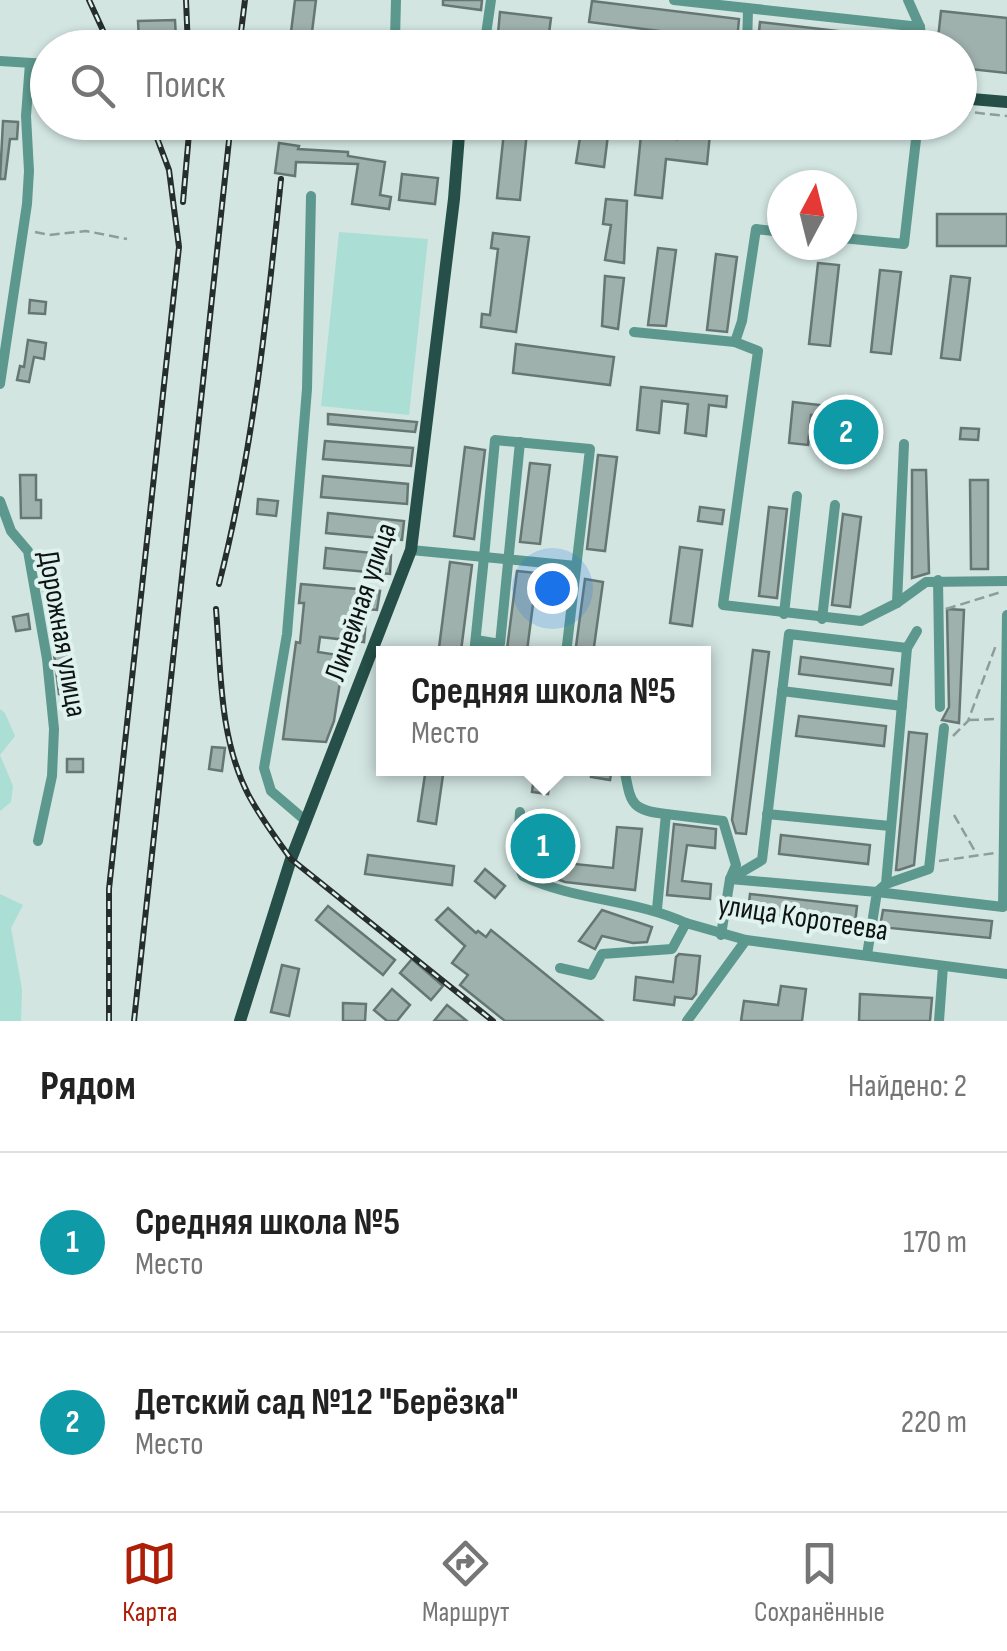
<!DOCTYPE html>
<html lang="ru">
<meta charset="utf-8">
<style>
:root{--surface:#fff;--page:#f2f2f2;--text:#222;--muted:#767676;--line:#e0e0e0;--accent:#ae1f07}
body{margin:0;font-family:"Sofia Sans Condensed",sans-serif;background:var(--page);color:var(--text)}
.compass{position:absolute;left:767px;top:170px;width:90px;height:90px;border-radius:50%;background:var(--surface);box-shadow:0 2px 8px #0004;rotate:7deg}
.you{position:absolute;left:552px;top:588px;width:35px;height:35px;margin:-25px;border:8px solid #fff;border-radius:50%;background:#1a73e8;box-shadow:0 0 0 15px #1a73e833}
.badge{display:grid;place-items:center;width:65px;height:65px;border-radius:50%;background:var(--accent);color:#fff;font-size:32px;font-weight:700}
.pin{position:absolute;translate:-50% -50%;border:5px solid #fff;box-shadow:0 2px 10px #0006}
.popup{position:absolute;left:376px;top:646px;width:335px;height:130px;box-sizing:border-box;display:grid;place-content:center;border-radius:0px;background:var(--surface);filter:drop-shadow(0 2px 8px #0005);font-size:32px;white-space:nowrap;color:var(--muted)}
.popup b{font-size:38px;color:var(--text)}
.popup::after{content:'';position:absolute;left:50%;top:100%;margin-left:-20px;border:20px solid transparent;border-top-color:var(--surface)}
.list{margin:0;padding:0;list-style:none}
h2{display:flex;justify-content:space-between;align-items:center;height:130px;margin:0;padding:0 40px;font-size:42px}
h2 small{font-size:32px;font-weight:400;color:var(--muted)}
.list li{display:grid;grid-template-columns:65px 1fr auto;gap:30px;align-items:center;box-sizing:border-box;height:180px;padding:0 40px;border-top:2px solid var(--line)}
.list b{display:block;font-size:38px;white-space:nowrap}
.list p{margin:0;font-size:32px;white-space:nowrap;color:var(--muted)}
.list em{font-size:32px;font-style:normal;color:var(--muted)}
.icon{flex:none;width:55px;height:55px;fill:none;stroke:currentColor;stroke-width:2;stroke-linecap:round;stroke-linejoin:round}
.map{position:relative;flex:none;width:1007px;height:1021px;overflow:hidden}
.search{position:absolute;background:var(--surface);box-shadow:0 2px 8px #0004;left:30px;right:30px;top:30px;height:110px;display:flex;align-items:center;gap:25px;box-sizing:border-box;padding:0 35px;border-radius:55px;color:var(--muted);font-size:38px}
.sheet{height:490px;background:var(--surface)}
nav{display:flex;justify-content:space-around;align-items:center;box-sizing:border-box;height:140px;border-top:2px solid var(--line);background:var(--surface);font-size:28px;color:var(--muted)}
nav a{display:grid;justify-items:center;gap:5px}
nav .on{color:var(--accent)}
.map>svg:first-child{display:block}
</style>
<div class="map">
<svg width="1007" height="1021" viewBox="0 0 1007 1021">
<rect width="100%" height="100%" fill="#d2e5e1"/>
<g fill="#abded4">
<path d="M339 232 428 239 409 415 321 406Z"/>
<path d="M0 709 5 713 15 736 0 755 13 786 11 802 0 811Z"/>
<path d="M0 894 23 905 11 928 22 989 21 1021H0Z"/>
</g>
<g fill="#9fb1ad" stroke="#667773" stroke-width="2.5">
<path d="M295 0H316L310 48H289Z"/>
<path d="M443 0H482L481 10 443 5Z"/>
<path d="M592 1 739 19 737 41 589 22Z"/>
<path d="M941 11 1007 18V73L960 68V48H937Z"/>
<path d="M500 12 551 18 548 41 498 34Z"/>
<path d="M175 20 176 39 139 41 138 21Z"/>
<path d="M760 22 908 39 907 48H811L758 41Z"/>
<path d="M3 121 18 122V124L17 139H10L5 179H0Z"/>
<path d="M505 122H528L520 200 497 198Z"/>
<path d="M678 122 711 124 707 164 666 159 662 198 635 195 641 135 677 139Z"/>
<path d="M581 131 608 135 604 167 576 163Z"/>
<path d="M279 143 299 146 298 149 348 152V156L385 162 380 195 391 197 389 209 352 204 358 164 296 162 295 176 275 173Z"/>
<path d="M402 174 438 178 435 204 399 200Z"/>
<path d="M606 199 627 201 624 263 605 260 611 225 603 224Z"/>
<rect x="937" y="214" width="70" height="32"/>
<path d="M493 233 529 237 516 332 481 327 482 314 490 315 498 249 491 248Z"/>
<path d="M658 248 676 250 666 326 648 325Z"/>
<path d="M716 254 737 257 727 332 707 330Z"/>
<path d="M818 263 839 265 830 346 809 344Z"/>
<path d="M880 270 901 272 891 354 871 352Z"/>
<path d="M605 276 624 278 618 329 602 326Z"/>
<path d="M951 276 970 278 960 360 941 358Z"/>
<path d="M30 300 46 302 45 314 29 313Z"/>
<path d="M28 340 46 343 44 359 34 357 29 382 17 380 20 366 24 367Z"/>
<path d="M516 344 614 357 610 385 513 373Z"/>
<path d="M641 387 727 396 726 407 709 405 706 436 685 433 688 404 662 401 659 433 637 430Z"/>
<path d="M793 402 873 411 872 420 859 418 855 452 833 449 837 418 811 415 808 445 789 443Z"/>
<path d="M328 414 417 422 415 432 328 424Z"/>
<path d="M961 428 979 429 978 440 960 439Z"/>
<path d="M325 441 413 448 411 466 323 459Z"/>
<path d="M465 447 485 450 474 539 454 536Z"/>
<path d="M598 455 617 457 605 551 587 549Z"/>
<path d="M530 463 550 465 540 544 520 542Z"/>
<path d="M912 470H926L929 573 912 578Z"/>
<path d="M20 475H36V500H41V518H21Z"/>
<path d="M323 476 408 484 407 504 321 497Z"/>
<path d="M970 480H988V569H971Z"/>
<path d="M258 499 278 501 276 516 257 514Z"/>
<path d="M700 507 724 510 722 524 698 521Z"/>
<path d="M769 507 787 509 777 598 759 596Z"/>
<path d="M328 513 404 521 402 540 326 533Z"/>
<path d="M843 514 861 517 850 607 832 605Z"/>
<path d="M680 547 702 550 692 626 670 623Z"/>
<path d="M326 548 391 555 390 574 324 568Z"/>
<path d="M54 562 57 590 44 591 41 563Z"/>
<path d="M450 562 472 565 461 651 439 648Z"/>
<path d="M517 571 537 573 527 651 507 649Z"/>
<path d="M585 579 603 582 593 654H575Z"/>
<path d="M301 584 380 591 377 610 367 609 364 642 320 637 318 652 344 656 334 721 326 742 283 739 296 642 300 643 304 603H299Z"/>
<path d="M947 609 964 610 959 723 942 720 949 707Z"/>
<path d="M28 614 30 629 16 631 13 617Z"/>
<path d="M65 621 70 694H59L50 622Z"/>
<path d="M753 650 769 652 746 834 736 833 732 820Z"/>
<path d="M801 657 893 669 891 685 799 674Z"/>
<path d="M799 716 886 726 884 746 796 736Z"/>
<path d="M909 732 927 734 914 865 899 870H896Z"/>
<path d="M212 747 225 748 222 771 209 769Z"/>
<rect x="67" y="759" width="16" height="13"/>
<path d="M426 768H444L436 824 418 821Z"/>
<path d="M535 768H552L548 794 532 792Z"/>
<path d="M592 768H612L610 780 591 777Z"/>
<path d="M533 817 559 820 555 862 613 868 617 827 642 829 635 890 565 882 530 869Z"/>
<path d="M674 824 716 829 715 848 687 845 682 881 711 884 710 899 667 895Z"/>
<path d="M781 835 870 845 868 864 779 854Z"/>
<path d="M368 855 454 866 452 885 365 874Z"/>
<path d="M485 869 505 886 495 898 475 881Z"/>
<path d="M750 894 857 906 855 924 748 912Z"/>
<path d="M328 906 395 960 383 975 316 920Z"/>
<path d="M448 908 476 933 478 931 486 937 491 930 603 1021H505L460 985 468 975 452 963 465 946 436 920Z"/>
<path d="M602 910 652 927 647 942 633 943 602 936 595 949 579 941Z"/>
<path d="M883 910 992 921 990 938 880 927Z"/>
<path d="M679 954 700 956 696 994 692 999 675 997 674 1005 634 1000 636 977 673 982 676 957Z"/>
<path d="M412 959 443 986 431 1000 400 973Z"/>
<path d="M282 965 299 969 289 1016 271 1012Z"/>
<path d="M781 986 806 989 802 1021H741L744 1001 778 1005Z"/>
<path d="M392 989 410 1005 397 1021H387L374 1010Z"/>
<path d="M860 994 932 998 930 1021H859Z"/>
<path d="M343 1003 366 1004 365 1021H343Z"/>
<path d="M447 1005 467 1021H434Z"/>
</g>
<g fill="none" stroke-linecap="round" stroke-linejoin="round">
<g stroke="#8e9d9a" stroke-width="2.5" stroke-dasharray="10 5" stroke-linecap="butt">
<path d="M494 38 593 48"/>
<path d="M566 45 567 33 701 48"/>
<path d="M234 48 235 35"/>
<path d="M960 111 1007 116"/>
<path d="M35 232 49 235 86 231 127 239"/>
<path d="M946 609 1001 592"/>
<path d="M969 720 996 719"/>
<path d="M953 736 968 721 996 645"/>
<path d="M954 815 976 853"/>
<path d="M939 861 995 853"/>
</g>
<g stroke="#5d988e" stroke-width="10">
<path d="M396 0 395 39 458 48"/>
<path d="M674 0 920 27 922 48"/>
<path d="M908 0 920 27"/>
<path d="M484 48 491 0"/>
<path d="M747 48 748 9"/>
<path d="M0 61 48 64"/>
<path d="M842 238 904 244 918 122"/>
<path d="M634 332 735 342 742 321 756 229 782 232"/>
<path d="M735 342 758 351 723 605 861 621 897 603 926 582 1007 581"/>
<path d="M0 384 27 204 29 171 26 116 30 63"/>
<path d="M0 501 11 531 28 551 47 659 54 729 52 776 38 841"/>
<path d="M411 550 484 557 495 440 590 449 566 654"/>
<path d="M938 580 940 707"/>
<path d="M897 603 904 444"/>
<path d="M784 614 797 496"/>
<path d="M822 619 835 505"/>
<path d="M476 640 500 644 520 442"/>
<path d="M474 654 484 557 576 566"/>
<path d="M782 691 902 706"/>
<path d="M624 768C631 802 629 810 666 814L657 909"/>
<path d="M520 812 517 863 523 876C575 901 634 899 686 923"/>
<path d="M666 814 723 821 736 865 730 879 877 892 867 955"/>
<path d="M767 814 890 826"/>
<path d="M306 821 271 791 264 768 287 634 307 389 311 196"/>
<path d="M886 884 929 869 944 728"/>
<path d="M877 892 1003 907 1007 615"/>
<path d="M877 892 886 884 907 648 917 631"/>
<path d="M721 935 730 879 762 860 789 634 907 648"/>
<path d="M560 968 591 975 602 954 672 949 686 923 746 940 1007 974"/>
<path d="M687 1021 746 940"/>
<path d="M939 1021 943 966"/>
</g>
<g stroke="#254f48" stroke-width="12">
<path d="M960 98 1007 102"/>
<path d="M240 1021 291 859 411 550 454 199 460 122"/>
</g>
<g stroke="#262e2d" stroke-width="6">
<g id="rail">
<path d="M89 0 111 48"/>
<path d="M186 0 188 48"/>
<path d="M239 48 245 0"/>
<path d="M183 202 190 122"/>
<path d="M219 584C253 451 267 316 281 179"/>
<path d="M216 609C221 671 219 737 248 794 260 817 276 838 291 859L493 1021"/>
<path d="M109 1021V889L179 247 169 170 151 122"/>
<path d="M134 1021 231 122"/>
</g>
</g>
<use href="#rail" stroke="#dff2ee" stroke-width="2.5" stroke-dasharray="8" stroke-linecap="butt"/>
</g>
<g text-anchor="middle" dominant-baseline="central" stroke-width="8" stroke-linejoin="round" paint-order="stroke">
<g font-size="30" fill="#0e1413" stroke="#dff2ee">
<text transform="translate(361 602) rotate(-71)">Линейная улица</text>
<text transform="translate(62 634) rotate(80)">Дорожная улица</text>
<text transform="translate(803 918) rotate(9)">улица Коротеева</text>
</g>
</g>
</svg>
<svg class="compass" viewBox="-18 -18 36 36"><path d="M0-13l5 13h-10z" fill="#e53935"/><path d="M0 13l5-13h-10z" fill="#767676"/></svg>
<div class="you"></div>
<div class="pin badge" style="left:543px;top:846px;background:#0f9aa8">1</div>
<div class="popup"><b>Средняя школа №5</b>Место</div>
<div class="pin badge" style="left:846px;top:432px;background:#0f9aa8">2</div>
<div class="search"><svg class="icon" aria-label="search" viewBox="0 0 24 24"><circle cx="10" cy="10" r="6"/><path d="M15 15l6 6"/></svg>Поиск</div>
</div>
<section class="sheet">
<h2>Рядом<small>Найдено: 2</small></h2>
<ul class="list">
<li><span class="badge" style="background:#0f9aa8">1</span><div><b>Средняя школа №5</b><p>Место</p></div><em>170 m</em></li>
<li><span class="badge" style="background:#0f9aa8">2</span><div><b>Детский сад №12 &quot;Берёзка&quot;</b><p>Место</p></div><em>220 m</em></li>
</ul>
</section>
<nav>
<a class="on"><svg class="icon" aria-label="map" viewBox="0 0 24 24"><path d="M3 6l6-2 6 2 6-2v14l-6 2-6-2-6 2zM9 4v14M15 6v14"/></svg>Карта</a>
<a><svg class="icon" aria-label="directions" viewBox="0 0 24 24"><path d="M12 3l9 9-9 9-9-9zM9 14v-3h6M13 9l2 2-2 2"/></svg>Маршрут</a>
<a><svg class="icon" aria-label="saved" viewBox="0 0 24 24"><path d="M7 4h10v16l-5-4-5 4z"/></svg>Сохранённые</a>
</nav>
